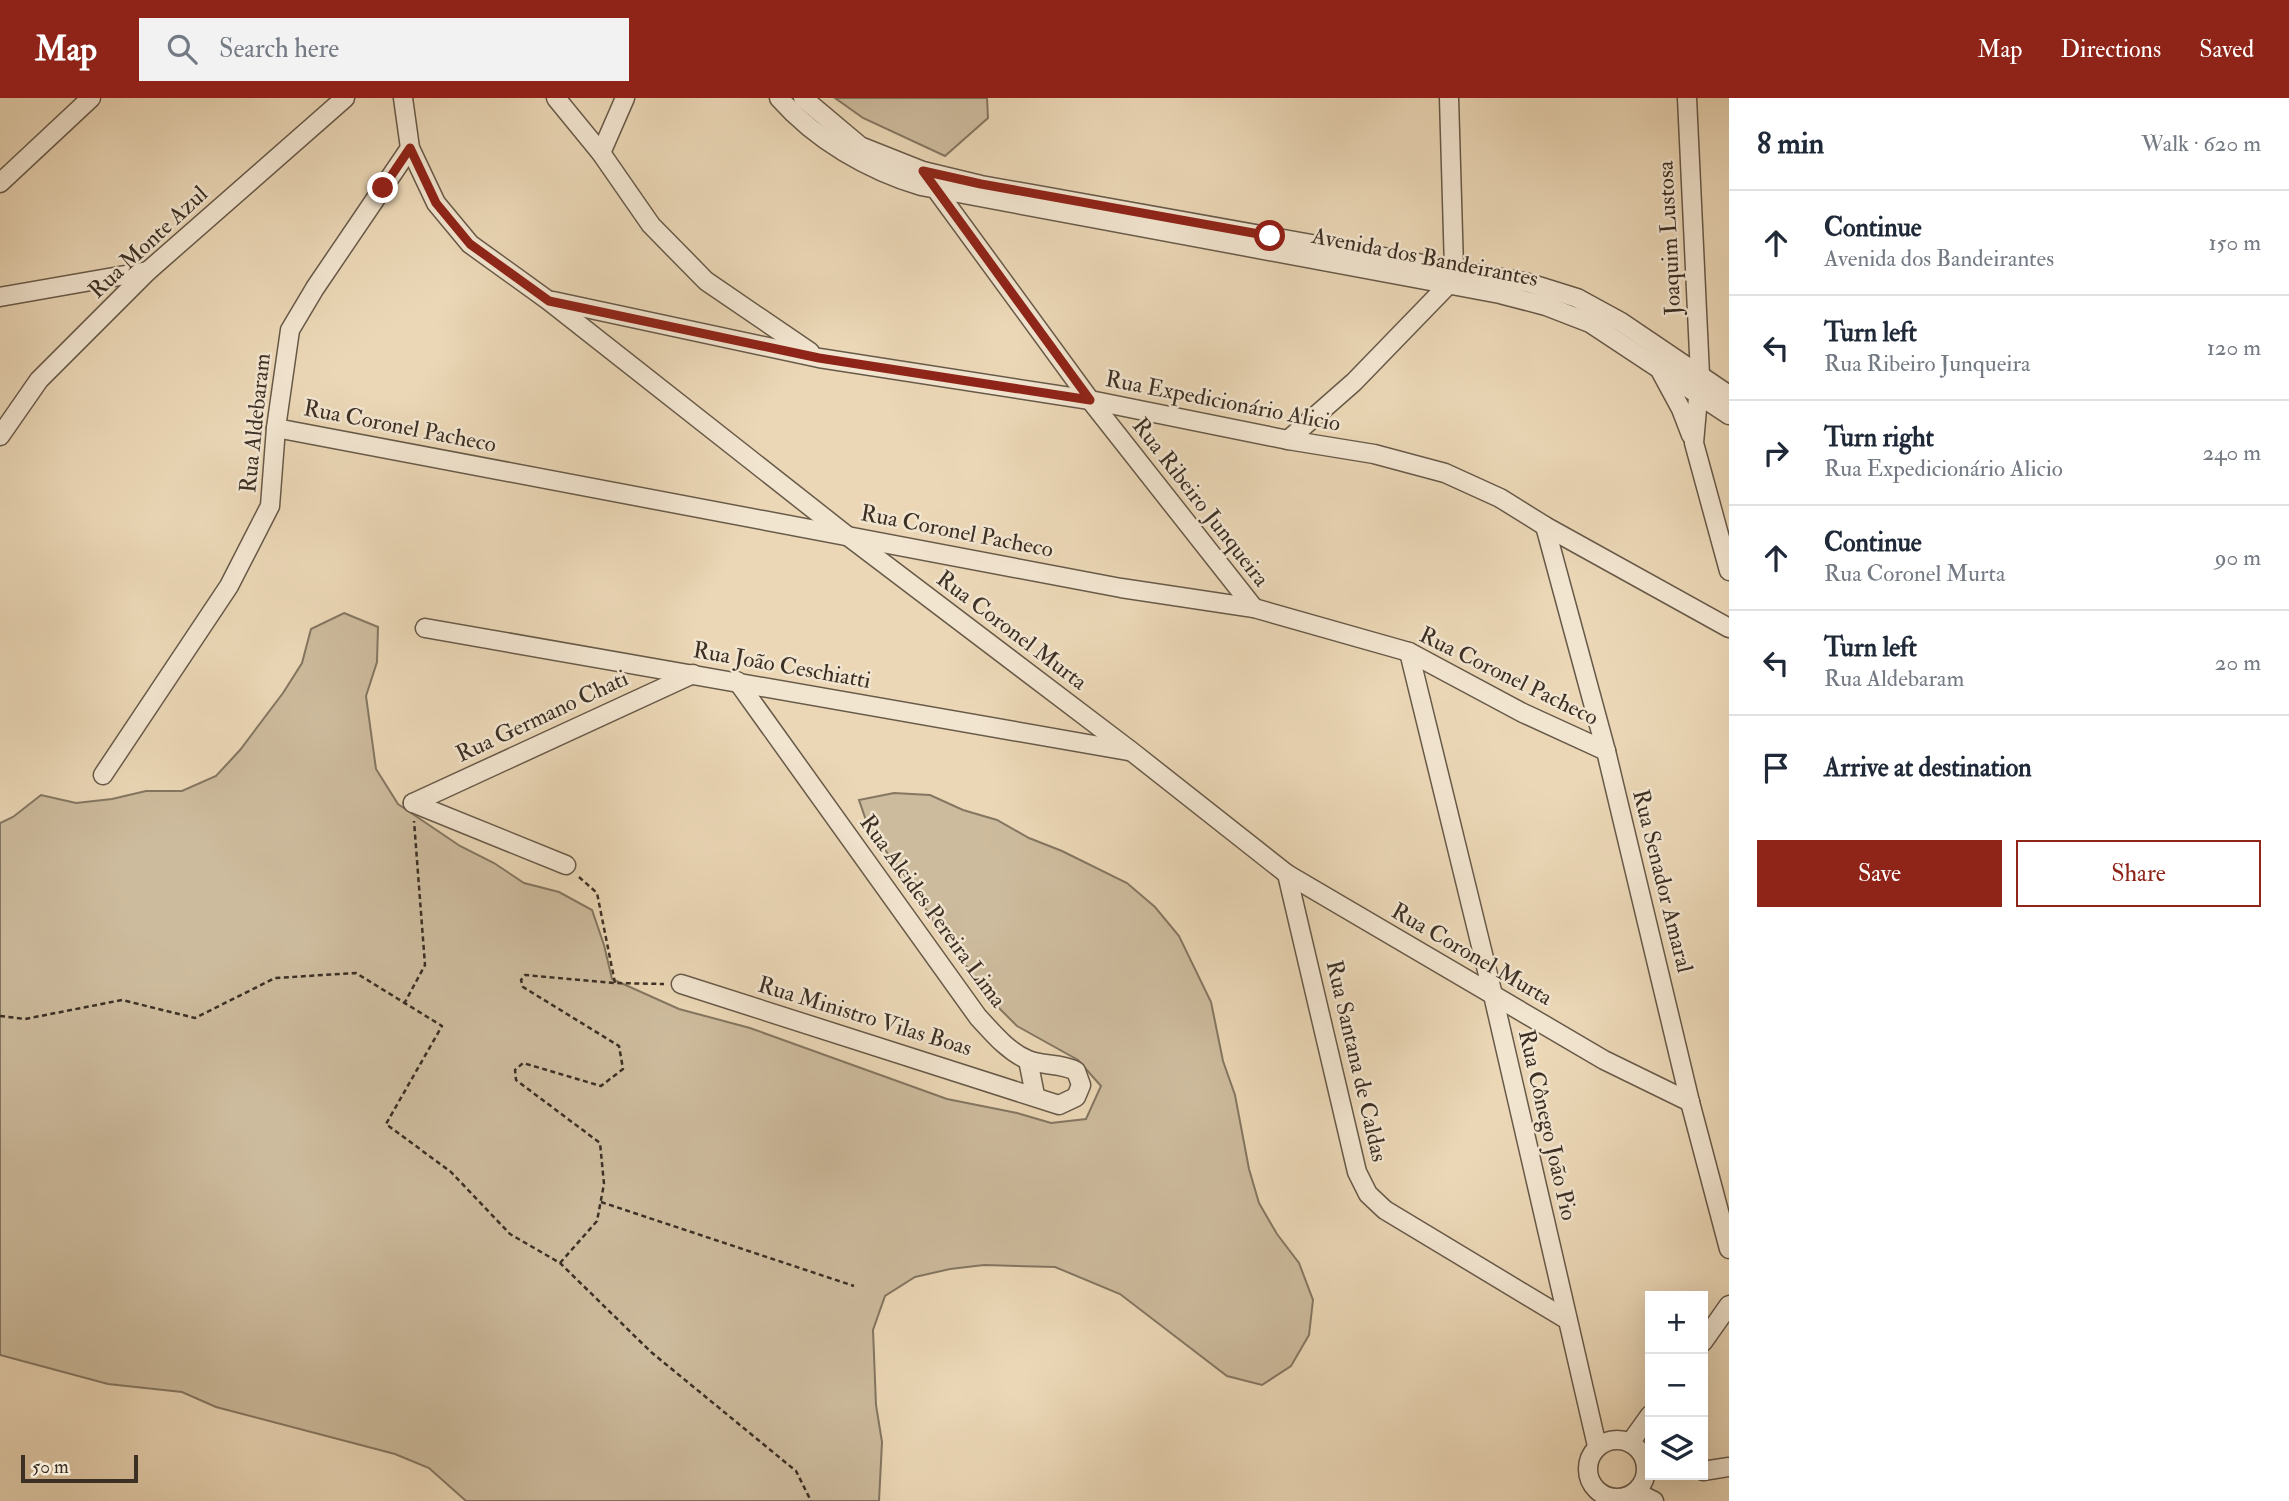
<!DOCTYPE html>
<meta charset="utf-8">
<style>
:root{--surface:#fff;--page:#f2f2f3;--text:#1f2937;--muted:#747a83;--line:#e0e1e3;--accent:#8f2418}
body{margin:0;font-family:"IM FELL Double Pica",serif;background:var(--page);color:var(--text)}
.controls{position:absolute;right:21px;bottom:21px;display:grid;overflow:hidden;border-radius:0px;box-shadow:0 7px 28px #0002}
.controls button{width:63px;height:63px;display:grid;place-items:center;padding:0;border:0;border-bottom:2px solid var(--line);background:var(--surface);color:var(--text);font:35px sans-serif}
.scale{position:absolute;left:21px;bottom:18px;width:117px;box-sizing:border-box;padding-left:7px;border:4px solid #3c3025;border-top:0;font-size:19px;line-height:24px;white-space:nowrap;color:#3c3025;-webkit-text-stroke:5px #f2e5d0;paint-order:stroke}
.stop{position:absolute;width:21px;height:21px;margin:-16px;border:5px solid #8f2418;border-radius:50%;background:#fff}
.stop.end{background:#8f2418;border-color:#fff;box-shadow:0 2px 7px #0008}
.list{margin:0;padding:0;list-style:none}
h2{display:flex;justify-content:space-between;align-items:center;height:91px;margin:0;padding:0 28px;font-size:30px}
h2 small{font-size:23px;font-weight:400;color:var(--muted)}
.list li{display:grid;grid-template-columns:46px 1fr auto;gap:21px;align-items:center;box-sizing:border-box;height:105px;padding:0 28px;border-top:2px solid var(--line)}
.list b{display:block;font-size:26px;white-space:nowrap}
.list p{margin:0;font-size:23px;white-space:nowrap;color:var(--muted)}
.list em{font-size:23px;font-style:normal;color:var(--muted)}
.actions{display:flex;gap:14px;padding:21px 28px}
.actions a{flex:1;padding:16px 0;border:2px solid var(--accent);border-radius:0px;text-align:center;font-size:24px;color:var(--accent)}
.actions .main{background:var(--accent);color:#fff}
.icon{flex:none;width:38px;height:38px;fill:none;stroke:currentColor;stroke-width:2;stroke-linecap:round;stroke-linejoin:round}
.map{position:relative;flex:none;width:1729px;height:1403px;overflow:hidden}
header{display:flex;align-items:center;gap:42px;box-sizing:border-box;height:98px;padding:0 35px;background:var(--accent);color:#fff}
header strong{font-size:33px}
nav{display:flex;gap:38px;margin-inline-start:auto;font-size:24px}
.search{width:490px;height:63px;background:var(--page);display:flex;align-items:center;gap:18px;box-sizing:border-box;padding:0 24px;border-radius:0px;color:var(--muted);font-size:26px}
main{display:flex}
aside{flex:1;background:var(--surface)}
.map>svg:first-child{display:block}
</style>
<header>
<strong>Map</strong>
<div class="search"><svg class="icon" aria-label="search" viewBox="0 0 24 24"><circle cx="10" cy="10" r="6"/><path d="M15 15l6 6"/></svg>Search here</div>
<nav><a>Map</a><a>Directions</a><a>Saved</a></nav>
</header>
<main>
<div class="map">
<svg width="1729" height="1403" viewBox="0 0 1729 1403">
<rect width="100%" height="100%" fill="#ebd7b6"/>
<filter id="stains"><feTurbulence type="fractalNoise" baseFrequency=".00286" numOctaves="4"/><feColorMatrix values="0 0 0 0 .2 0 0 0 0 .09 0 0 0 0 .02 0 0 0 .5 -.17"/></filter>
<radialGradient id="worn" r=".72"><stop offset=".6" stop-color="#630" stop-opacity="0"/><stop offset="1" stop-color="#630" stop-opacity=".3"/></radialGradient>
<g fill="#cdbb9d" stroke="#847661" stroke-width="2">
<path d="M835 0H987L988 20 945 58 863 20Z"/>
<path d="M344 515 378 529 377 564 366 598 376 671 398 706 460 748 494 765 524 785 559 794 592 812 604 847 612 881 679 911 750 930 947 1001 1017 1015 1051 1025 1086 1021 1101 988 1078 962 1017 928 991 902 930 818 912 787 869 731 859 702 894 695 930 697 963 712 997 722 1029 740 1062 753 1127 785 1155 809 1179 838 1211 904 1223 963 1235 997 1249 1071 1259 1105 1277 1136 1299 1165 1313 1202 1309 1237 1291 1268 1262 1287 1227 1278 1120 1196 1055 1169 984 1167 950 1171 915 1179 885 1198 873 1232 876 1307 882 1344 879 1403H466L429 1370 395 1356 216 1309 182 1294 108 1286 0 1257V725L13 719 41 697 76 705 112 701 146 693H182L216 678 240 652 283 595 302 565 311 531Z"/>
</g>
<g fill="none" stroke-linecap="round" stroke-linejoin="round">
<g stroke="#685a49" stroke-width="21">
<g id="minor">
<path d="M403 0 410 50 436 105 470 146 549 203 845 436 1131 653 1287 776 1604 962 1690 1004"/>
<path d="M556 0 601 55 651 127 706 183 810 254"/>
<path d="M779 0C816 42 868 72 921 88L1500 196 1546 208 1590 225 1729 317"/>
<path d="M803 0 860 48 923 73 981 87 1529 185 1577 200 1621 224 1729 297"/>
<path d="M1449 0 1454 170"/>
<path d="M1687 0 1700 277 1694 345 1729 473"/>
<path d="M601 55 625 0"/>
<path d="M0 85 91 0"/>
<path d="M932 86 1090 302 1254 510"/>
<path d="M0 199 148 173"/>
<path d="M553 203 819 260 1090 302 1288 342 1374 356 1445 375 1500 400 1545 428 1729 530"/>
<path d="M1661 274 1681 311 1691 337"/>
<path d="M276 330 1121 490 1254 510 1409 554 1523 615 1606 653"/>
<path d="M0 338 39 282 148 173 345 0"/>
<path d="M1288 342 1354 284 1448 187"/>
<path d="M1545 428 1606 653 1690 1004 1729 1151"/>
<path d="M425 530 1128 653"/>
<path d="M1409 554 1493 897 1597 1348"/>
<path d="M103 677 229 488 270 408 276 330 290 232 315 190 410 50"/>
<path d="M413 705 693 576"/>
<path d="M413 705 566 767"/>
<path d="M1287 776 1357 1074 1368 1096 1385 1112 1566 1221"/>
<path d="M681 886 1059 1007 1076 999 1081 987 1076 973C1060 965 1043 968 1028 962 1007 953 992 934 978 919L737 583"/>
<path d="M1028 962 1035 997"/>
<path d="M1703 1244 1729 1207"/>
<circle cx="1617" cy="1371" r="29"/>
<path d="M1630 1345 1650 1317"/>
<path d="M1703 1373 1729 1369"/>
<path d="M1636 1394 1654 1403"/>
</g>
</g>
<g stroke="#3c3025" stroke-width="2.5" stroke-dasharray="5 3.5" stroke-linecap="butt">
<path d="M579 779 597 795 615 885"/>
<path d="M404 906 425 867 414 723"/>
<path d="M0 918 25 921 122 902 195 920 275 880 356 875 442 928 386 1026 451 1074 510 1136 560 1165 651 1254 796 1373 811 1403"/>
<path d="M601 1104 854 1188"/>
<path d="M560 1165 597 1123 604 1086 600 1045 516 982 515 972 523 965 601 988 623 971 619 948 523 889 521 882 525 877 615 885 664 886"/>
</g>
<use href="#minor" stroke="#f2e5d0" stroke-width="18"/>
</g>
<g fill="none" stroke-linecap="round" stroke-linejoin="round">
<path stroke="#8f2418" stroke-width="9" d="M383 90 410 50 436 105 470 146 549 203 819 260 1090 302 923 73 981 86 1270 138"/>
</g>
<g text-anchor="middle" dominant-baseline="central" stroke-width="5" stroke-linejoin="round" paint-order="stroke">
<g font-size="23" fill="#3c3025" stroke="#f2e5d0">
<text transform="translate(1669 140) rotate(-93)">Joaquim Lustosa</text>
<text transform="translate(148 144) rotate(-43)">Rua Monte Azul</text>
<text transform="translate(1425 159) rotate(11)">Avenida dos Bandeirantes</text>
<text transform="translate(1223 303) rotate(11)">Rua Expedicionário Alicio</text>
<text transform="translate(255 325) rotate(-84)">Rua Aldebaram</text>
<text transform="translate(400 328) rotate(11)">Rua Coronel Pacheco</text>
<text transform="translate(1201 404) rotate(52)">Rua Ribeiro Junqueira</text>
<text transform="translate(957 433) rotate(11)">Rua Coronel Pacheco</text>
<text transform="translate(1012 532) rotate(37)">Rua Coronel Murta</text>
<text transform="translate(782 567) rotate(10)">Rua João Ceschiatti</text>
<text transform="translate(1509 578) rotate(26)">Rua Coronel Pacheco</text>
<text transform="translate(542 618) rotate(-25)">Rua Germano Chati</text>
<text transform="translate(1663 783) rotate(76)">Rua Senador Amaral</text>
<text transform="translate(933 813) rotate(54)">Rua Alcides Pereira Lima</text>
<text transform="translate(1472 856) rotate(30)">Rua Coronel Murta</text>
<text transform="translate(865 918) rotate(17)">Rua Ministro Vilas Boas</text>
<text transform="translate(1357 963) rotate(77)">Rua Santana de Caldas</text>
<text transform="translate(1548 1027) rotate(77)">Rua Cônego João Pio</text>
</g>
</g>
<rect width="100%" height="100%" filter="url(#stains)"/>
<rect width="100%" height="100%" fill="url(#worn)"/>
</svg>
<div class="controls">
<button>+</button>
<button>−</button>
<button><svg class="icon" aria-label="layers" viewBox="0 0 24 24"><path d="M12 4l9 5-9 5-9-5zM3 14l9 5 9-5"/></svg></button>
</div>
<div class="scale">50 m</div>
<div class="stop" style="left:1270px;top:138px"></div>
<div class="stop end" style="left:383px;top:90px"></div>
</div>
<aside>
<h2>8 min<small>Walk · 620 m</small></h2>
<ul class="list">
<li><svg class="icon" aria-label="ahead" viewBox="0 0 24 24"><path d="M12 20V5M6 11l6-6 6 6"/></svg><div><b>Continue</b><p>Avenida dos Bandeirantes</p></div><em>150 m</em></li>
<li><svg class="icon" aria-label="left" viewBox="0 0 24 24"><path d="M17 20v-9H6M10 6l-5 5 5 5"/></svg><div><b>Turn left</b><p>Rua Ribeiro Junqueira</p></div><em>120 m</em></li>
<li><svg class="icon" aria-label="right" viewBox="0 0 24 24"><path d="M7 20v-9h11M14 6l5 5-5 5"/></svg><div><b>Turn right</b><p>Rua Expedicionário Alicio</p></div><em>240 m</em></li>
<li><svg class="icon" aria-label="ahead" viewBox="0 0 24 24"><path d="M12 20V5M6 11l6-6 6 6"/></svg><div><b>Continue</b><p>Rua Coronel Murta</p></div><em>90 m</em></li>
<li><svg class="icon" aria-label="left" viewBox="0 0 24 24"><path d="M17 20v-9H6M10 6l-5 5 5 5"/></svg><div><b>Turn left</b><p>Rua Aldebaram</p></div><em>20 m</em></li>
<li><svg class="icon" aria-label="arrive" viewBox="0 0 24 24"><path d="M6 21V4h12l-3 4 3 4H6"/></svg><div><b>Arrive at destination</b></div></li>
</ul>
<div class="actions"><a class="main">Save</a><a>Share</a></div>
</aside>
</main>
